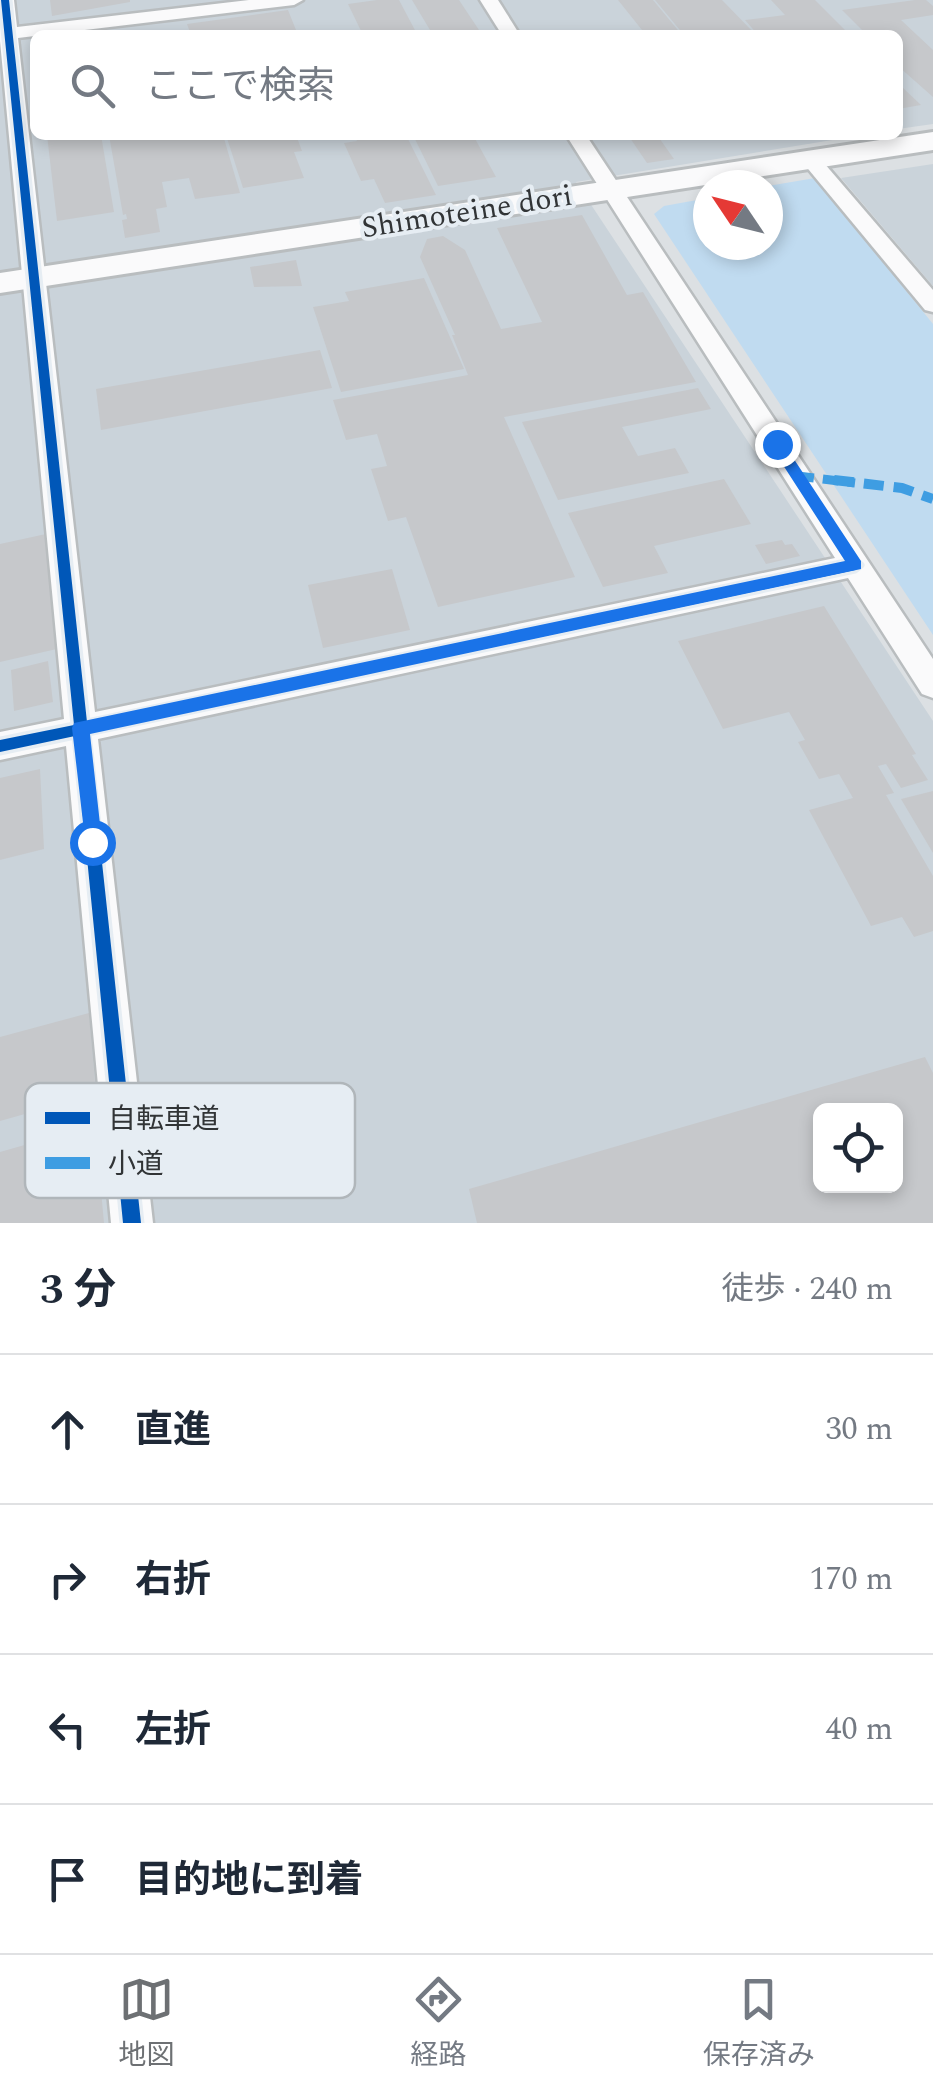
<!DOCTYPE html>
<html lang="ja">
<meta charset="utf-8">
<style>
:root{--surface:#fff;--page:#f6f6f7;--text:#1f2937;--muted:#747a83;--line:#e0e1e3;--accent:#6d7073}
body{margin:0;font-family:Spectral,"Noto Sans JP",serif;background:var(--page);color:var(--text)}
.controls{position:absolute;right:30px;bottom:30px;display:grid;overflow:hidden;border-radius:15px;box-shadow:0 5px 15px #0003}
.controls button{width:90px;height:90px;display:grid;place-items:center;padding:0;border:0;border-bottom:2px solid var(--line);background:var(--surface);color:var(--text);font:50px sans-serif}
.compass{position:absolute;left:693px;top:170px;width:90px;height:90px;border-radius:50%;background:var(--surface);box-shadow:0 5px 15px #0003;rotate:305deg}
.stop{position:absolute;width:30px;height:30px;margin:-22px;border:8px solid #1a73e8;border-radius:50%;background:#fff}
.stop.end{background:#1a73e8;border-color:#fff;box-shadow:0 2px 10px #0008}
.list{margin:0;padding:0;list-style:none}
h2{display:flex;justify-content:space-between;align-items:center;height:130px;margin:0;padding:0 40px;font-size:42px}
h2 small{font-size:32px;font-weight:400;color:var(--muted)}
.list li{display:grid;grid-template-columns:65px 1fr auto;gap:30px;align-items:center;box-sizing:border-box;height:150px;padding:0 40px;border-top:2px solid var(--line)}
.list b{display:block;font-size:38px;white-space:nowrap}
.list em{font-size:32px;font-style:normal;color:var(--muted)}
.icon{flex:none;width:55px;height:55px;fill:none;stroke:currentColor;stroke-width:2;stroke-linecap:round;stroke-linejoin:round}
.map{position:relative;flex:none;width:933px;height:1223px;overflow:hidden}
.search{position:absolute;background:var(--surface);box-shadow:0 5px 15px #0003;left:30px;right:30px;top:30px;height:110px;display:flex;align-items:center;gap:25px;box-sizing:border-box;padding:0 35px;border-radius:15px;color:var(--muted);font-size:38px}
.sheet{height:730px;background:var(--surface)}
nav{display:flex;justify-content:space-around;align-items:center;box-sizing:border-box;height:140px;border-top:2px solid var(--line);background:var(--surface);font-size:28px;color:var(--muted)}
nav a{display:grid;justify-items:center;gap:5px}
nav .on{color:var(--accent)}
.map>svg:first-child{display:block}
</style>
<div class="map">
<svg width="933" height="1223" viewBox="0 0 933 1223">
<rect width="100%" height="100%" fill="#dce0e3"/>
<g fill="#cad3da" fill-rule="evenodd">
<path d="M0 0H933V124L898 129V35H35V135H863L576 182 933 721V1223H0ZM820 1110H896V1186H820Z"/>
<path d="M933 164V286L841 178Z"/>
</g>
<path fill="#c0dbf0" d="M815 178 933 324V635L654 214 664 206 708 198V245H768V186Z"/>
<g fill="#c6c8cb" fill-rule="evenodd">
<path d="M50 0H130V2L52 16Z"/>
<path d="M377 0H399L417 34 363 35 348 4Z"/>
<path d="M412 0H459L481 33 433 35Z"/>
<path d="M618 0H653L682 35H646Z"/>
<path d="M655 0H722L756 35H684Z"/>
<path d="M771 0H815L850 35H758L745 20 785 15Z"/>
<path d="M915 0H926L933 6V15L901 20 933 50V97L898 66V35H867L842 10Z"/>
<path d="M288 10 298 35H191L187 24Z"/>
<path d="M898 87H902L921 105 898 109Z"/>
<path d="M47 135H101L114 212 57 221Z"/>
<path d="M109 135H223L240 193 195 199 189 178 162 182 167 207 156 209 160 232 125 238 122 220 127 219 126 214 123 215Z"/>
<path d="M226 135H296L302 151 294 152 304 178 243 188Z"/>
<path d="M354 135H406L436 195 385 203 374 179 361 181 344 143 357 141Z"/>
<path d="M413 135H473L496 177 438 186Z"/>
<path d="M628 135H657L674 159 647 163Z"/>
<path d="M582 215 627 295 643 292 696 382 504 417 575 577 438 607 406 517 388 521 371 469 387 466 377 434 346 440 333 400 468 375 452 335H455L420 257 427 239 443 236 465 250 501 329 542 322 497 228Z"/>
<path d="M296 260 302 286 254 287 250 267Z"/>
<path d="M424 278 464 369 341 392 313 307 349 301 345 292Z"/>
<path d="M320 350 332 388 101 430 96 389Z"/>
<path d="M698 388 711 409 622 427 638 456 675 448 689 473 558 500 522 422Z"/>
<path d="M724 479 751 524 654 546 668 573 603 587 568 513Z"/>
<path d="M46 534 61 648 0 662V544Z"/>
<path d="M782 540 785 545 792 544 800 556 766 564 755 545Z"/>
<path d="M392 569 410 630 323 648 308 585Z"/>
<path d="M824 606 916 754 912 755 928 780 901 788 886 764 878 766 894 793 886 795 933 876V931L914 937 902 917 871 926 809 810 853 798 839 774 819 779 798 742 805 740 789 712 723 729 678 641Z"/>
<path d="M48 661 53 702 14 711 11 670Z"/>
<path d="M40 769 44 849 0 860V778Z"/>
<path d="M933 791V853L901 799Z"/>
<path d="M89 1013 96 1094 0 1121V1037Z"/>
<path d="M925 1057 933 1073V1223H477L469 1189ZM820 1110H896V1186H820Z"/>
<path d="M95 1125 104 1223H0V1152Z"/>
</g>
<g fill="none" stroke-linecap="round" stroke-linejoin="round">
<g stroke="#b9bdbf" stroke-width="5">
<g id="street">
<path d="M0 0H14L17 27 249 0H303L294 5 18 38 95 712 835 558 566 135H586L933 659V698L922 694 848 578 98 739 153 1223H111L66 746 0 760V732L64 719 0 41Z"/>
<path d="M480 0H498L520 35H502Z"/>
<path d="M811 154 818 156 933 290V312L925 310 804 164 801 160Z"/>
</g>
</g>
<g stroke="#b9bdbf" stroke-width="6">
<path id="secondary" d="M933 132V150L0 293V273Z"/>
</g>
<use href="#street" fill="#fafafb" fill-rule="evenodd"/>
<use href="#secondary" fill="#fafafb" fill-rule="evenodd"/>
<path stroke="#3e9de2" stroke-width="9" stroke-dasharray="16 9" stroke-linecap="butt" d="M798 476 855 483"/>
<path stroke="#3e9de2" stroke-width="10" stroke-dasharray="20 10" stroke-linecap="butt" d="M834 480 902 488 933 499"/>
<g stroke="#e6edf3" stroke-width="7">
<path id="cycleway" d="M1 0H9L87 722 855 560 861 565 855 570 88 733 141 1223H123L75 736 0 752V740L74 725Z"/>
</g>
<use href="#cycleway" fill="#0057b8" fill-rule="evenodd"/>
</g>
<path fill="#1a73e8" d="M772 441H782L861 561V569L90 734 102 842 99 848H86L72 728 74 723 845 561 772 448Z"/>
<g text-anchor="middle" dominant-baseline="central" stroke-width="8" stroke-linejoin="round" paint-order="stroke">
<g font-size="30" fill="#313436" stroke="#e6edf3">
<text transform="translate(467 212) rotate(-9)">Shimoteine dori</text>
</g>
</g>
<rect x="25" y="1083" width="330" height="115" rx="15" fill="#e6edf3" stroke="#b0b6ba" stroke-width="2.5"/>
<rect x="45" y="1112" width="45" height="12" fill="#0057b8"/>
<rect x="45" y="1157" width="45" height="12" fill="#3e9de2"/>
<g font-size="28" fill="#313436">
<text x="108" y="1128">自転車道</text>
<text x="108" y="1173">小道</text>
</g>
</svg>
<div class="controls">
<button><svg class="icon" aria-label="locate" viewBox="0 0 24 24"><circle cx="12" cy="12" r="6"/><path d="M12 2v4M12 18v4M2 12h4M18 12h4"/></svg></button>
</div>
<svg class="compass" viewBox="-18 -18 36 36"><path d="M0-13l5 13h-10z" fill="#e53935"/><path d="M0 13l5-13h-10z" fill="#747a83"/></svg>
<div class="stop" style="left:92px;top:842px"></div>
<div class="stop end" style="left:777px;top:444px"></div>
<div class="search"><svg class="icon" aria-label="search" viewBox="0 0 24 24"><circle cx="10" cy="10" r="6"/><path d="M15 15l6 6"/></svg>ここで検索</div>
</div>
<section class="sheet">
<h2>3 分<small>徒歩 · 240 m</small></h2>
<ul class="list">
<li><svg class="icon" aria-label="ahead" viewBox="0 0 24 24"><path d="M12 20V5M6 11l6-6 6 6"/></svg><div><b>直進</b></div><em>30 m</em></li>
<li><svg class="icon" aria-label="right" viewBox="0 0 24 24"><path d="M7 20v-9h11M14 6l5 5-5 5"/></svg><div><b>右折</b></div><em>170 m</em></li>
<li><svg class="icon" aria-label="left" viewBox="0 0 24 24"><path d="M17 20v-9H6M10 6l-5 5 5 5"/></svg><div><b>左折</b></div><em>40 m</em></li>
<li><svg class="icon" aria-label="arrive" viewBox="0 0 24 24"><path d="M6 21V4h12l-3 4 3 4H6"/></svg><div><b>目的地に到着</b></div></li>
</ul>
</section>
<nav>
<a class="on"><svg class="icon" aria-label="map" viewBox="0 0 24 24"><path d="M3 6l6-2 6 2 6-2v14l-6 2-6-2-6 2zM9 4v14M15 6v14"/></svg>地図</a>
<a><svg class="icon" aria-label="directions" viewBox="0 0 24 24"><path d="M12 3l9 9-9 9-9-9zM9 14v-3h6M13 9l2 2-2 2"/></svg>経路</a>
<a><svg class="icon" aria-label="saved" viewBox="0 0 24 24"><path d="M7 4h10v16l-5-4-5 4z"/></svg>保存済み</a>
</nav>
